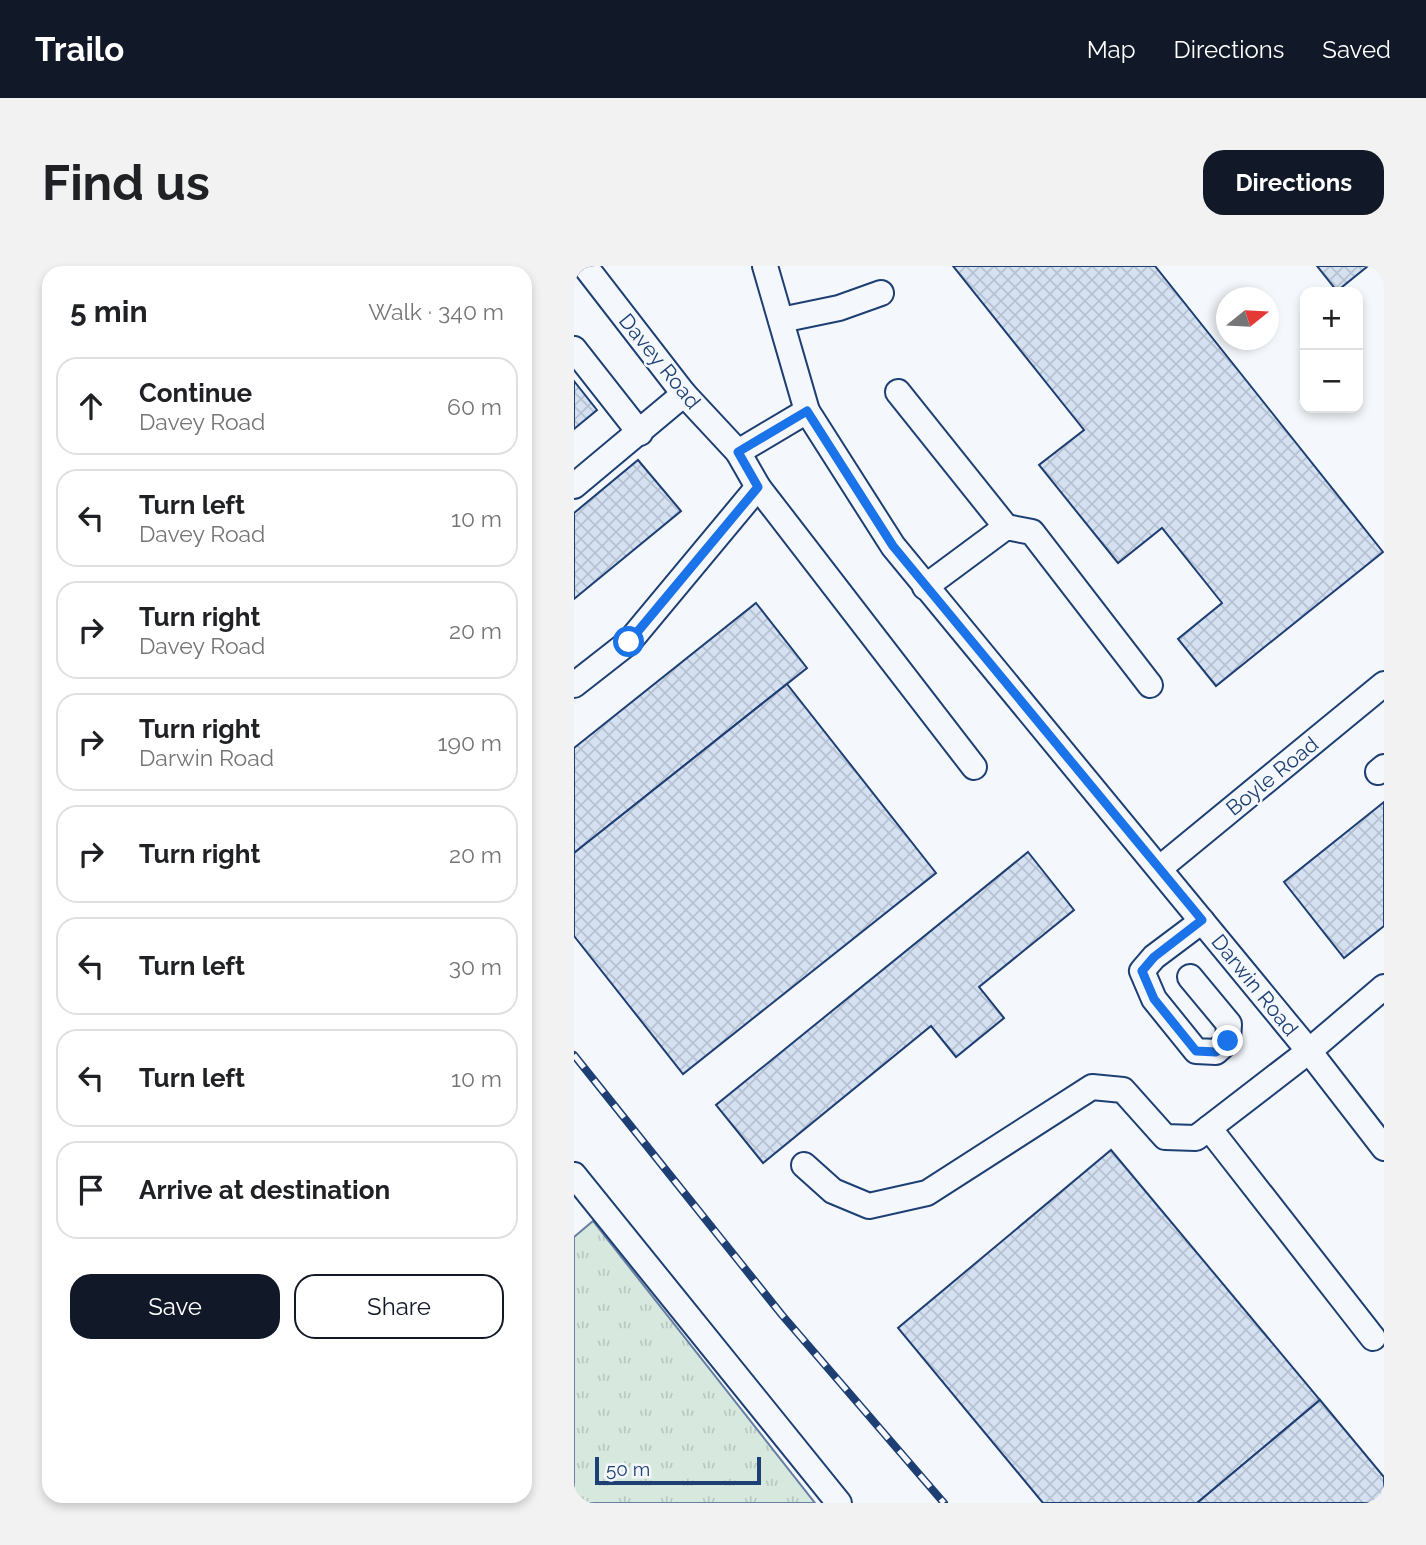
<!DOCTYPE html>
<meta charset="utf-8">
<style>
:root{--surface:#fff;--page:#f2f2f2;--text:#202124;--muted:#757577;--line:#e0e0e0;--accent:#111827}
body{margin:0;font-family:Raleway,sans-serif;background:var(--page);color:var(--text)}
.controls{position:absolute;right:21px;top:21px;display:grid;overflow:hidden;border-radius:14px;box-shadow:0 4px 10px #0003}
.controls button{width:63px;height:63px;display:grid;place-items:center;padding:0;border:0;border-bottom:2px solid var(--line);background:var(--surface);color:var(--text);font:35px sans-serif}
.compass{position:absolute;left:642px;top:21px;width:63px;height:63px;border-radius:50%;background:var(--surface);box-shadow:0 4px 10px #0003;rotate:72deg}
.scale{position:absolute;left:21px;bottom:18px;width:166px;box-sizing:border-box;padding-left:7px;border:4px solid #1d3f73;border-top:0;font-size:19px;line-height:24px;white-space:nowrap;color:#1d3f73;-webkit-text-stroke:5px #f4f7fb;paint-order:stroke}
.stop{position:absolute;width:21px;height:21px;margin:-16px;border:5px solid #1a73e8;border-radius:50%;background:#fff}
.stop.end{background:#1a73e8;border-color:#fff;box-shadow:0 2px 7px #0008}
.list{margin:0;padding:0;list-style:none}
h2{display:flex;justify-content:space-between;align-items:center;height:91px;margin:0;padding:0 28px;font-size:30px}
h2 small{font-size:23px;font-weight:400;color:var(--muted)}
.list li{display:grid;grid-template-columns:46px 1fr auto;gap:21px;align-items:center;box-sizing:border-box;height:98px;margin:0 14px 14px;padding:0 14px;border:2px solid var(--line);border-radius:21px}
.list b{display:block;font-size:26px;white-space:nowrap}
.list p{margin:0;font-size:23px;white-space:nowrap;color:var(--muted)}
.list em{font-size:23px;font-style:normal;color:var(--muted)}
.actions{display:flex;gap:14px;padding:21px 28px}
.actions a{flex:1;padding:16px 0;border:2px solid var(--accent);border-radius:21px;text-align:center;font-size:24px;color:var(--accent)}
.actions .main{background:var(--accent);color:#fff}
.icon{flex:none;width:38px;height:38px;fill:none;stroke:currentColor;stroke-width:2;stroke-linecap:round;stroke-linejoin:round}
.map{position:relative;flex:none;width:810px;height:1237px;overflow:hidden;border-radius:21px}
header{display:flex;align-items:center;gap:42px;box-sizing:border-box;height:98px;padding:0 35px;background:var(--accent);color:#fff}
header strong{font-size:33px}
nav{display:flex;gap:38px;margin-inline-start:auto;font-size:24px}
.intro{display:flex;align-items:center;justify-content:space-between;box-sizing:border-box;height:168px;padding:0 42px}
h1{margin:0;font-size:49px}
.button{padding:18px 32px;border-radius:21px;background:var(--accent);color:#fff;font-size:24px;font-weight:700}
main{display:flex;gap:42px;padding:0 42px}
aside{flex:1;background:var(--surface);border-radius:21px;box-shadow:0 4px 10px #0003}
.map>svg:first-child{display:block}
</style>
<header>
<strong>Trailo</strong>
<nav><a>Map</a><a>Directions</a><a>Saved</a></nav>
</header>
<div class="intro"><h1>Find us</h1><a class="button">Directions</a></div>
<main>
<aside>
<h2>5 min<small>Walk · 340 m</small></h2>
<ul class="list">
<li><svg class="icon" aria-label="ahead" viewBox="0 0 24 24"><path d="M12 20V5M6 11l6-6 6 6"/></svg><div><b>Continue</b><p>Davey Road</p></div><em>60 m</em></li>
<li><svg class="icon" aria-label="left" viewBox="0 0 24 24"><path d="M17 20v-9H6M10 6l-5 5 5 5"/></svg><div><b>Turn left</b><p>Davey Road</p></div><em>10 m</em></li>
<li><svg class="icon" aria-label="right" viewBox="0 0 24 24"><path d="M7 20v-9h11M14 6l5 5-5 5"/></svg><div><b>Turn right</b><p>Davey Road</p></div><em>20 m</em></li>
<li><svg class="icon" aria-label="right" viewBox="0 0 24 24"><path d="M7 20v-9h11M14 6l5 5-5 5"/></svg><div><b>Turn right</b><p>Darwin Road</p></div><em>190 m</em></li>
<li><svg class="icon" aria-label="right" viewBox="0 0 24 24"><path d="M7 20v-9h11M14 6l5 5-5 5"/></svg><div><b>Turn right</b></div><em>20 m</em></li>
<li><svg class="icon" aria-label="left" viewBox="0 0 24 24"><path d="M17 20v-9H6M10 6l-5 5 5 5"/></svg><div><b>Turn left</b></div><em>30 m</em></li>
<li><svg class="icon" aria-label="left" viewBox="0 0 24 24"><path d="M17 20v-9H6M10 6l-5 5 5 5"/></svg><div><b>Turn left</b></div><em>10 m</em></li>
<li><svg class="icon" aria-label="arrive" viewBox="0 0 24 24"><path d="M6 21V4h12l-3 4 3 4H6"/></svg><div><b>Arrive at destination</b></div></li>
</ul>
<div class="actions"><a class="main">Save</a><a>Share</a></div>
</aside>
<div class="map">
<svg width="810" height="1237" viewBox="0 0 810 1237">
<defs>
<pattern id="grass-tufts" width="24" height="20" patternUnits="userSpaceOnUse" patternTransform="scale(1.75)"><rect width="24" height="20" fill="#d7e8df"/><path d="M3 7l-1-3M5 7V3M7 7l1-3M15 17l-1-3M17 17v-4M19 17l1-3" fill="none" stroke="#b8c8c3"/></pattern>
<pattern id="building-cross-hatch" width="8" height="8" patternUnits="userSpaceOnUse" patternTransform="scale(1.75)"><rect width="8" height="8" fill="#d5e0f0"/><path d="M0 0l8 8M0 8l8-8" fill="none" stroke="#b6c1d1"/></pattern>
</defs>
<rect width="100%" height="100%" fill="#f4f7fb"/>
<path fill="url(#grass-tufts)" stroke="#687fa3" stroke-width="2" d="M19 955 241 1237H0V971Z"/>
<g fill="url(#building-cross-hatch)" stroke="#1d3f73" stroke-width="2">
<path d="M379 0H581L809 286 642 420 604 373 648 337 588 262 544 297 465 199 510 164Z"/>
<path d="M743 0H794L763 25Z"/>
<path d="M0 115 23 144 0 163Z"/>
<path d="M64 194 107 245 0 333V247Z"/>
<path d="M182 337 233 402 0 587V482Z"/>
<path d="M213 418 362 607 109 808 0 670V587Z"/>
<path d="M810 536V660L770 692 710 616Z"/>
<path d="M454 586 500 644 405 721 430 752 382 791 357 760 189 897 142 839Z"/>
<path d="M537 884 746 1134 623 1237H469L324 1062Z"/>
<path d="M746 1134 810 1211V1237H623Z"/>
</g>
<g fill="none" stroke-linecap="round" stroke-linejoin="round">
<g stroke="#1d3f73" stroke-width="28">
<g id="minor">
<path d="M11 0 110 128 164 186 233 145"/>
<path d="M191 0 233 145 319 280 735 785 810 882"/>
<path d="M207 54 265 42 307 27"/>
<path d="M0 83 66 167"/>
<path d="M324 126 432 261"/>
<path d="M164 186 184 221 400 501"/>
<path d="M0 220 110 128"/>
<path d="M351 321 432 261 458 266 576 419"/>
<path d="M0 419 55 376 184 221"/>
<path d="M804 506 810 501"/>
<path d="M586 602 810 418"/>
<path d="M616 711 655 758 654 775 642 786 622 785 580 733 568 705 580 691 628 655"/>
<path d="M635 862 799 1072"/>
<path d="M230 899 259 925 295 940 353 927 518 821 549 824 591 871 622 872 735 785 810 721"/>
<path d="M0 909 265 1237"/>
</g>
</g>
<use href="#minor" stroke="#f4f7fb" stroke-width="24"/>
<g stroke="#1d3f73" stroke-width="8">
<path id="rail" d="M0 789 208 1049 370 1237"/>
</g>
<use href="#rail" stroke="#f4f7fb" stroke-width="5" stroke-dasharray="16" stroke-linecap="butt"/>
</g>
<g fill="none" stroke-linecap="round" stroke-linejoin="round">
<path stroke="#1a73e8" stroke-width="9" d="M55 376 184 221 164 186 233 145 319 280 628 654 580 691 568 705 580 733 622 785 642 786 654 775"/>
</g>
<g text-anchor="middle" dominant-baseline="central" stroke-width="5" stroke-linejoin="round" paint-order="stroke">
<g font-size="21" fill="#1d3f73" stroke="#f4f7fb">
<text transform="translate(86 95) rotate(51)">Davey Road</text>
<text transform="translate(698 510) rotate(-39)">Boyle Road</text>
<text transform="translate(681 719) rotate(51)">Darwin Road</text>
</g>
</g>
</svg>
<div class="controls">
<button>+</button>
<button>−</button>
</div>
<svg class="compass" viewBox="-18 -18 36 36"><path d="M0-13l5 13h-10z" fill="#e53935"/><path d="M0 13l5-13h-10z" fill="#757577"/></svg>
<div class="scale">50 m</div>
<div class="stop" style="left:55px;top:376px"></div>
<div class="stop end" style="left:654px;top:775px"></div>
</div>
</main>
